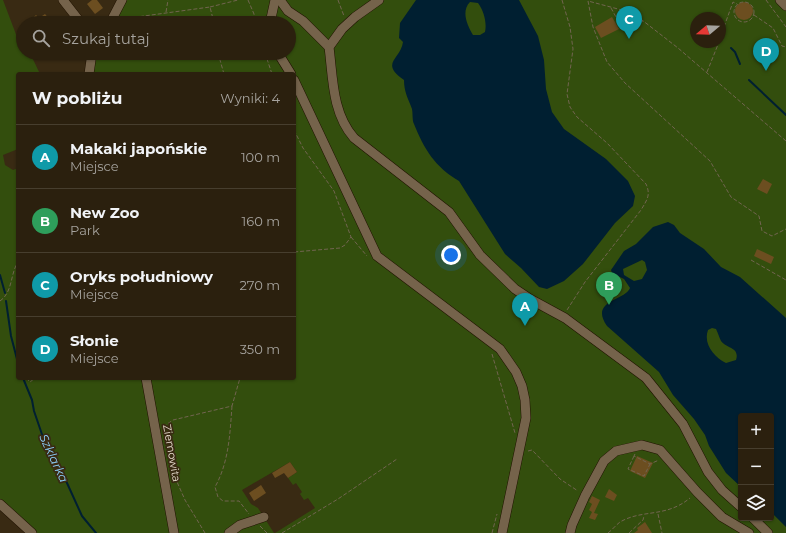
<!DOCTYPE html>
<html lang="pl">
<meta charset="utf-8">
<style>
:root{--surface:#2b200e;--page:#372d1c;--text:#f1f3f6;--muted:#a6a39e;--line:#473e2e;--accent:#f890cb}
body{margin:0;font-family:Montserrat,sans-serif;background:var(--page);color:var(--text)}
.controls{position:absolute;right:12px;bottom:12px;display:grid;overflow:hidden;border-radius:4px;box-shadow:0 1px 3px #0004}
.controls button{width:36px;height:36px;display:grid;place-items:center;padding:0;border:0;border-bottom:1px solid var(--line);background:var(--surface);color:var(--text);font:20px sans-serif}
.compass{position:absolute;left:690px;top:12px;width:36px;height:36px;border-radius:50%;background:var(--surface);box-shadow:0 1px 3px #0004;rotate:251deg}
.you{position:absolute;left:451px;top:255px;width:14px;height:14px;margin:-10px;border:3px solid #fff;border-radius:50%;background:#1a73e8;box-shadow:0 0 0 6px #1a73e833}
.badge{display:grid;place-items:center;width:26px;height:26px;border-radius:50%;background:var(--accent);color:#fff;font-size:13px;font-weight:700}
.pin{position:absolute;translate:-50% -33px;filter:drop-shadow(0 1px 2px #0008)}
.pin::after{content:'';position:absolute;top:21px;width:14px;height:12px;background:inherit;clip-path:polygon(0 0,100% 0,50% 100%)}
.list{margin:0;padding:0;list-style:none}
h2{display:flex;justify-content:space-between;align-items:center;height:52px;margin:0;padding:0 16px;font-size:17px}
h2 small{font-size:13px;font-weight:400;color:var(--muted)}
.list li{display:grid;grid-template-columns:26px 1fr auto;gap:12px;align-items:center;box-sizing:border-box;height:64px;padding:0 16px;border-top:1px solid var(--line)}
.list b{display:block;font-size:15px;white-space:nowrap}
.list p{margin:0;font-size:13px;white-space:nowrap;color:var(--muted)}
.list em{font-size:13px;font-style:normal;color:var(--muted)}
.icon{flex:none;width:22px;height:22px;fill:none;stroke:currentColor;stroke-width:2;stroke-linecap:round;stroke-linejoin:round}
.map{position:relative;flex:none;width:786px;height:533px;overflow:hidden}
.search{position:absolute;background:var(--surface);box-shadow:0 1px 3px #0004;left:16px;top:16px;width:280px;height:44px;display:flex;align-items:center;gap:10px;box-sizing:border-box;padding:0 14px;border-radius:22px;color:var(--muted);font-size:15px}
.panel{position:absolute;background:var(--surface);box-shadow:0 1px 3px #0004;left:16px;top:72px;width:280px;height:308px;border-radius:4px}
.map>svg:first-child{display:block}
</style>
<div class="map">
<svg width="786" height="533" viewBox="0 0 786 533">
<rect width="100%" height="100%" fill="#392a13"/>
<g fill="#334e0d" fill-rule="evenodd">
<path d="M0 0H3L17 37 23 45V53H30L40 74H18V149L3 155 5 165 13 170 18 168V378H141L153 428 171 533H37L0 500Z"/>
<path d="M125 0H786V533H275L315 508 308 498 304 500 300 494 302 492 296 483 293 485 288 478 297 472 290 462 242 490 251 504 258 508 274 533H176L148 378H294V74H92L98 53H289V23H113ZM696 18H720V42H696ZM741 416H771V518H741Z"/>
</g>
<g fill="#001f31" fill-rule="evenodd">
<path d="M416 0H519L538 36 544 60 546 89 552 112 564 129 606 159 628 181 635 196 633 206 615 223 583 264 564 281 547 289 539 287 521 268 505 254 459 181C435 167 424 149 414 124 412 120 413 114 412 109 408 98 404 92 404 80 379 63 401 59 403 42L399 38 400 23ZM470 2 478 3C484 11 487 23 485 32L480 35H473C467 25 461 11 470 2Z"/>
<path d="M668 222 674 225 680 233 704 249 721 267 740 277 786 318V527L771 512V416H741V487L726 473 709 446 705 435 694 419 673 395 659 372 607 326C589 300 625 301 630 288L624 279 612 273 611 270 624 251 636 244 653 227ZM642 260 645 262 647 270 642 279 634 281 624 275 623 269ZM712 328 716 329C718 333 719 337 721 341 727 349 740 347 736 360L726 363C714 357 703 344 708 330Z"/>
</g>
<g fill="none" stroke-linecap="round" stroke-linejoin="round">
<g stroke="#001f31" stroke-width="2">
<path d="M731 48 735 52 740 64"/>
<path d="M749 80 786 115"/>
<path d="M0 275 5 293"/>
<path d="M6 301 11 336 18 363"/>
<path d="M23 378 32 400 34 411 47 449 67 483 82 516 96 533"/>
</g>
</g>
<g fill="#6c4e20">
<path d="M92 0H97L103 8 95 14 87 4Z"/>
<circle cx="744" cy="11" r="9"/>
<path d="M45 14 50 20 47 23H26L36 15 39 18Z"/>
<path d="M612 17 619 29 601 38 595 27Z"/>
<path d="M763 179 772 184 767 194 757 189Z"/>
<path d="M757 249 774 257 771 264 754 256Z"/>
<path d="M637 456 653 463 645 478 630 471Z"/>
<path d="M290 462 297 472 288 478 284 473 275 478 272 473Z"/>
<path d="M261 485 266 493 254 501 249 493Z"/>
<path d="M609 489 617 495 614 501 605 497Z"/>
<path d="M592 496 600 500 594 513 598 514 595 520 589 518 592 512 589 510 592 504 589 502Z"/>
<path d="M645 522 652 533H634L638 530 637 528Z"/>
</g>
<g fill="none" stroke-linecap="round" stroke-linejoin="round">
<g stroke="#201200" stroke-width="10">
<g id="minor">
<path d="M63 0 81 23"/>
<path d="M280 0 288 11 303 21 329 47"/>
<path d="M379 0 355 17 342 29 329 47C333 78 332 113 354 138L449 212 480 255 515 289 530 299 565 318 646 378 683 424 708 472 722 490 741 507"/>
<path d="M780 0 786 6"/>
<path d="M110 23 122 0"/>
<path d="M270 23 275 0"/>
<path d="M278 53 291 74"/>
<path d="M89 74 92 53"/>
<path d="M294 80 377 256 500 349 516 372 522 386 525 400 526 418 502 533"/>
<path d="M146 378 174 533"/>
<path d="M0 504 32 533"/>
<path d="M753 518 768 533"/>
<path d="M229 533 240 525 264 517"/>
<path d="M570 533 572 525 585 496 604 461 616 451 642 445 660 450 697 492 722 517 749 533"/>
</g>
</g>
<g stroke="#726550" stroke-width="1" stroke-dasharray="4 2" stroke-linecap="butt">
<path d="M248 0 254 14 255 23"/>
<path d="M338 0 344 16"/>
<path d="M562 0 570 27 573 49 567 94 570 107 577 117 607 143 646 184C651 195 647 200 641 210L585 282 567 310"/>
<path d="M766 0 786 27"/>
<circle cx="744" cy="12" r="10"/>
<path d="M210 7 238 0"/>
<path d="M611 8 621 26 643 21"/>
<path d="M166 12 168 0"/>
<path d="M754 15 773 28 782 46 786 47"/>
<path d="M122 19 210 7 214 23"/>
<path d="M720 38 733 2 737 4"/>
<path d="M218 53 224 74"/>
<path d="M265 53 272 74"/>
<path d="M707 72 719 42"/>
<path d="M294 130 303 148 334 191 351 237 345 245 340 248 294 252"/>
<path d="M786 141 678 48 633 13 588 1 593 27 607 62 625 83 710 161 731 197 759 216 762 231 772 236 786 229"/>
<path d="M351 237 367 256"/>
<path d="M751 260 786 280"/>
<path d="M0 301C13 292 10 274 18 262"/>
<path d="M492 354 515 433"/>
<path d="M26 378 30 382 35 378"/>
<path d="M232 406C230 433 229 462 215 487L218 497 223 501H239L249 514"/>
<path d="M163 427 173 420 232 406 240 378"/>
<path d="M528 451 532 450 560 479 578 491"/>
<path d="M635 454 634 456 650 464 659 460"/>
<path d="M634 456 628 469 644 476 650 464"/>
<path d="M170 466 185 500 205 533"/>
<path d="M658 514 662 533"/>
<path d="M260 526 267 533"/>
<path d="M282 533 338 499 397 459"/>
<path d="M492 533 497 514"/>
<path d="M608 533C612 530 616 525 620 522 642 509 666 518 690 498"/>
<path d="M629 533 643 520 644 516"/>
</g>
<use href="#minor" stroke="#75634b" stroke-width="9"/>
</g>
<g text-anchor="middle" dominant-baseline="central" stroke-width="3.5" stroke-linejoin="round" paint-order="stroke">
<g font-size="11" fill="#e8ded0" stroke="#392a13">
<text transform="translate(172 453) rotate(80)">Ziemowita</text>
</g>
<g font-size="12" font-style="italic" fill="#8ed3fe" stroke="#392a13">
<text transform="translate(54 458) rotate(65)">Szklarka</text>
</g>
</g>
</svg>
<div class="controls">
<button>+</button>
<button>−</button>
<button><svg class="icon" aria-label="layers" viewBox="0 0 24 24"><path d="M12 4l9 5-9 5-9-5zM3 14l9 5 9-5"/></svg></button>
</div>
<svg class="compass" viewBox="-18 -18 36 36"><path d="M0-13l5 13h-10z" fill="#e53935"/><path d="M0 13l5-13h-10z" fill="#a6a39e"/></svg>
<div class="you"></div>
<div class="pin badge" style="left:525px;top:326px;background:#0f9aa8">A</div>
<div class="pin badge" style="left:609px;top:305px;background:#2e9e5b">B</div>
<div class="pin badge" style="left:629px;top:39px;background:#0f9aa8">C</div>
<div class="pin badge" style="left:766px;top:71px;background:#0f9aa8">D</div>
<div class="search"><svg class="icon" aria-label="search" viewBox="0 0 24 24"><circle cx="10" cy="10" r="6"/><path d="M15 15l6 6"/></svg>Szukaj tutaj</div>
<section class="panel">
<h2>W pobliżu<small>Wyniki: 4</small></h2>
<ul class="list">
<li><span class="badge" style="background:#0f9aa8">A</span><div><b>Makaki japońskie</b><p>Miejsce</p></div><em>100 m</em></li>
<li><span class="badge" style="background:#2e9e5b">B</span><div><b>New Zoo</b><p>Park</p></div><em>160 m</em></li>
<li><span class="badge" style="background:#0f9aa8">C</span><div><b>Oryks południowy</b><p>Miejsce</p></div><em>270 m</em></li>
<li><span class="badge" style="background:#0f9aa8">D</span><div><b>Słonie</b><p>Miejsce</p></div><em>350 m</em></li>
</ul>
</section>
</div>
